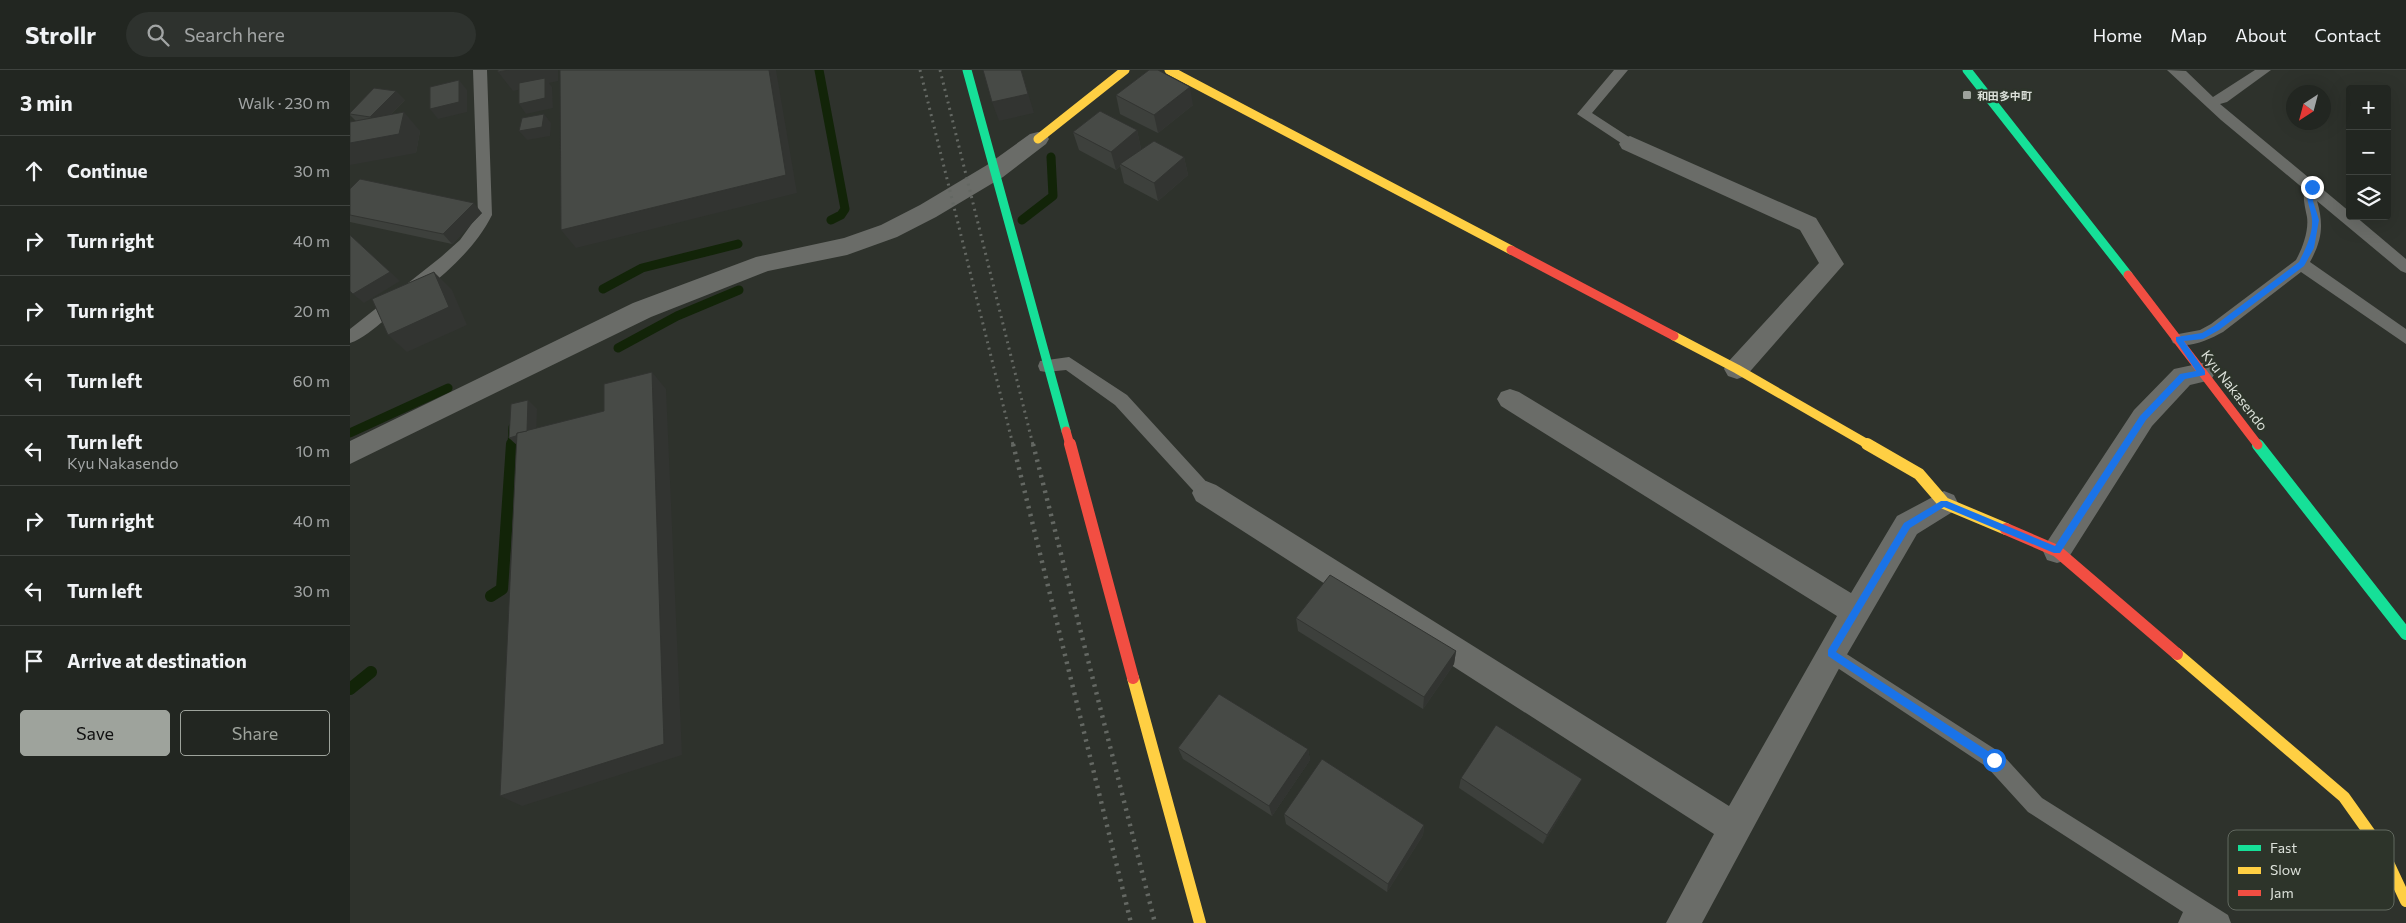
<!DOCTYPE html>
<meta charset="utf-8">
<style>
:root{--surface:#222621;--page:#2e322e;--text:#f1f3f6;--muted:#a2a5a5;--line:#3f433f;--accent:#9ea39c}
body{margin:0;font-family:Commissioner,"Noto Sans JP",sans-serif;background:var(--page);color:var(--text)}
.controls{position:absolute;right:15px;top:15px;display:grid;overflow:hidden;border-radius:5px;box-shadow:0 5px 20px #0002}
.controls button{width:45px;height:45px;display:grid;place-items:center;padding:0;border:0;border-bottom:1px solid var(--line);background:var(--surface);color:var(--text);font:25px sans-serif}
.compass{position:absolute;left:1936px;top:15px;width:45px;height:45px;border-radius:50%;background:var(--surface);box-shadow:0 5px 20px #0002;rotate:216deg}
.stop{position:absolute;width:15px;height:15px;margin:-11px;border:4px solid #1a73e8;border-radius:50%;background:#fff}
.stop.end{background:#1a73e8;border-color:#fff;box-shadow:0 1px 5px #0008}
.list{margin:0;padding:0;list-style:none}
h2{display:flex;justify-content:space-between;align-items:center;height:65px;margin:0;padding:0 20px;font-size:21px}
h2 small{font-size:16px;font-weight:400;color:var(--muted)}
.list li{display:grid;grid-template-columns:32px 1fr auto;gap:15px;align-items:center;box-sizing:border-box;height:70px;padding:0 20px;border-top:1px solid var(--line)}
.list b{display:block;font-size:19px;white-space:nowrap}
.list p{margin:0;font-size:16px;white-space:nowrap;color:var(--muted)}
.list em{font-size:16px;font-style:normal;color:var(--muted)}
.actions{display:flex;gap:10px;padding:15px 20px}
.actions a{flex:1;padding:11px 0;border:1px solid var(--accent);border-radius:5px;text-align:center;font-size:18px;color:var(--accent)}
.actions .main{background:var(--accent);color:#111}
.icon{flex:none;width:28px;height:28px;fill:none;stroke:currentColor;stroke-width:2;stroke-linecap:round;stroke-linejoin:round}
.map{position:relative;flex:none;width:2056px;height:853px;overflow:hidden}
header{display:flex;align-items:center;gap:30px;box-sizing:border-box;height:70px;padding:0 25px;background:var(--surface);border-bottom:1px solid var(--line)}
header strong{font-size:24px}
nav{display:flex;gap:28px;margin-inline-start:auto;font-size:18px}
.search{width:350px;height:45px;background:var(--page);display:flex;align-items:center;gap:12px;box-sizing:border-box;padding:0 18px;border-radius:28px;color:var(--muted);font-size:19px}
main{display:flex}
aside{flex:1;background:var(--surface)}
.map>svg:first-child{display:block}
</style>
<header>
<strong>Strollr</strong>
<div class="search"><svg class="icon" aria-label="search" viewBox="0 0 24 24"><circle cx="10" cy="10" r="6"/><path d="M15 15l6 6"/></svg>Search here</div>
<nav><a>Home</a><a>Map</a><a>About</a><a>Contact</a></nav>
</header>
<main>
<aside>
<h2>3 min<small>Walk · 230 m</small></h2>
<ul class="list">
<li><svg class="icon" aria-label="ahead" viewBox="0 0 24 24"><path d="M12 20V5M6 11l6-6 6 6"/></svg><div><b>Continue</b></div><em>30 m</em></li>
<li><svg class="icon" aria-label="right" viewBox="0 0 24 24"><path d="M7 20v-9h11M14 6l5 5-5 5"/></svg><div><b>Turn right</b></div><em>40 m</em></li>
<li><svg class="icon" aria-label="right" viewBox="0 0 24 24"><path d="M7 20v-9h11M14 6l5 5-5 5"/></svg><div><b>Turn right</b></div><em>20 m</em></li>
<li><svg class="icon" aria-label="left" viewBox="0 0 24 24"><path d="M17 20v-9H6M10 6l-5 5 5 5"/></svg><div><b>Turn left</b></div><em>60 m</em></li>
<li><svg class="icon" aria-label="left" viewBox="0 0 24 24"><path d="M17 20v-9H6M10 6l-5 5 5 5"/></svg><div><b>Turn left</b><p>Kyu Nakasendo</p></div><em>10 m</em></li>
<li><svg class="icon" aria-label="right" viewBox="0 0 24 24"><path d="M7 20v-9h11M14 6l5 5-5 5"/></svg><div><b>Turn right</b></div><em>40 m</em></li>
<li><svg class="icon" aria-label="left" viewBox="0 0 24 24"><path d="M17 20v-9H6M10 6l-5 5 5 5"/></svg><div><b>Turn left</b></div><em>30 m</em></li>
<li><svg class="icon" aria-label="arrive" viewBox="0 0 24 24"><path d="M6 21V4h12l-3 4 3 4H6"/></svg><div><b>Arrive at destination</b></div></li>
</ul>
<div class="actions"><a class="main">Save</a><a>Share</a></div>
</aside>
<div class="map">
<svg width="2056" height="853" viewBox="0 0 2056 853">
<rect width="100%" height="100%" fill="#2e322c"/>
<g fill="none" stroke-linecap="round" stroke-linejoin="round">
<g stroke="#122408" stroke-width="9">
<path d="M469 0 495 139 491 145 481 150"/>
<path d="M672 150 703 126 701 87"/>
<path d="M253 219 292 198 388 174"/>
<path d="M268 278 327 246 389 220"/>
<path d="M0 363 98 318"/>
<path d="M162 375 163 357"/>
</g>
<g stroke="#122408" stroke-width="12">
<path d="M141 526 152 519 162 374"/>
<path d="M0 619 21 602"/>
</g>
<g fill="#6a6c68" fill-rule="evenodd">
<path d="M123 0H137L142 145C120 189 74 221 35 250 24 258 13 269 0 273V259L91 187 110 170 128 145Z"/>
<path d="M1264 0H1278L1242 43 1285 71 1287 74 1285 77 1280 79 1227 44Z"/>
<path d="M1817 0 1836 1 1863 27 1905 0H1921L1877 32 1870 34 2000 142V146H2005L2056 189V203L2051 201 1967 131C1974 155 1972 170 1960 192L2056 259V274L1951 202 1873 262C1858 270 1840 279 1823 273L1821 269 1823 265 1850 260 1861 254 1946 190C1952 179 1959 161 1957 147 1955 137 1953 130 1954 119L1871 50Z"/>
<path d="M719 287 777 325 862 418 865 423 862 428 856 430 850 428 765 335 716 300 696 302 690 301 688 296 690 291Z"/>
<path d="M1481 574 1651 683 1692 728 1878 845 1881 853H1828L1833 842 1678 742 1637 697 1474 589 1471 583 1474 577Z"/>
</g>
<g fill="#6a6c68" fill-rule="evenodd">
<path d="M688 62 696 64 699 69 696 74 653 107 586 147 547 167 497 185 418 201 301 247 0 394V371L283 233 406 187 494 168 531 155 570 135 637 95 680 64Z"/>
<path d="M1280 66 1466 148 1494 194 1396 306 1387 309 1378 306 1374 299 1378 292 1469 193 1450 160 1272 79 1269 74 1272 69Z"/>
<path d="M1852 293 1861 296 1865 303 1861 310 1840 315 1802 356 1717 490 1707 493 1697 490 1693 481 1697 472 1784 340 1824 299Z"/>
<path d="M1160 319 1169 322 1501 523 1547 446 1594 421 1604 425 1608 433 1604 441 1567 464 1492 593 1352 853H1316L1364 764 846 431 842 423 846 415 856 411 866 415 1379 736 1487 546 1151 336 1147 329 1151 322Z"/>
</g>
<g stroke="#16e098" stroke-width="9">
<path d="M617 0 716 361"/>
<path d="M1617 0 1778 205"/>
</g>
<path stroke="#16e098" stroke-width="12" d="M1908 375 2056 564"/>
<g stroke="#ffcf43" stroke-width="9">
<path d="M819 0 1161 180"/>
<path d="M688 69 775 0"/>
<path d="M1324 266 1387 299 1519 375"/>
</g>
<g stroke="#ffcf43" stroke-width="12">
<path d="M1517 374 1569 404 1594 433 1656 459"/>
<path d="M1827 584 1994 727 2033 782 2056 831"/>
<path d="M783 608 850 853"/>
</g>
<g stroke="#f24e42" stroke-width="9">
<path d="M1161 180 1324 266"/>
<path d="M1778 205 1908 375"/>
<path d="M716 361 720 375"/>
</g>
<g stroke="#f24e42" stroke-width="12">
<path d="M720 374 783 608"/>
<path d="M1656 459 1707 481 1827 584"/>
</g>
<g stroke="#646863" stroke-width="3" stroke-dasharray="2 4.5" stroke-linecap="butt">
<path d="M570 0 663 375"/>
<path d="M590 0 683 375"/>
</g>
<g stroke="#646863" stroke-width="4.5" stroke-dasharray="2.5 5.5" stroke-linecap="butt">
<path d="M663 374 781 853"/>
<path d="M683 374 805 853"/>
</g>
</g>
<g fill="#3d403c">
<path d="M766 25 843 35 808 63 770 44Z"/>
<path d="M55 30 41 44 70 61 66 83 6 51 0 45V43Z"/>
<path d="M787 60 791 79 788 82 834 87 838 105 808 131 774 113 770 96 766 100 729 80 723 62Z"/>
<path d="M0 119 132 143 102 174 0 152Z"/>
<path d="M946 548 1106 581 1104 594 1073 639 948 561Z"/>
<path d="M828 678 958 679 960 690 922 746 833 689Z"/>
<path d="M1111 708 1226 720 1193 774 1109 718Z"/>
<path d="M934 744 1074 755 1073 765 1037 822 936 754Z"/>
</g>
<g fill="#323431">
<path d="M159 0H208V11L199 13 202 17 203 38 176 44 169 34 195 14 163 21 148 2Z"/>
<path d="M419 0H426L447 123 226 178 211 160Z"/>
<path d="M671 0 684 43 649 51 642 32Z"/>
<path d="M109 10 117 20V42L88 49 80 39Z"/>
<path d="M840 17 843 35 808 63 804 45Z"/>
<path d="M46 21 55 30 29 56 20 47Z"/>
<path d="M54 42 70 61 66 83 0 95V73Z"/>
<path d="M194 44 201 53 200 66 177 70 169 61Z"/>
<path d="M787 60 791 79 772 95 770 94V96L766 100 761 82Z"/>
<path d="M834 87 838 105 808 131 804 113Z"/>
<path d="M124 133 132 143 102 174 93 164Z"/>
<path d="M0 165 50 211 14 233 3 224Z"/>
<path d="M84 202 102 220 117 255 57 282 38 265Z"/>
<path d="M302 302 316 319 332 685 172 736 150 726Z"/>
<path d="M178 330 187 339 186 372 169 377 159 368Z"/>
<path d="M1106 581 1104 594 1073 639 1074 627Z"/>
<path d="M958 679 960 690 922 746 919 736Z"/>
<path d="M1232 709 1226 720 1193 774 1197 765Z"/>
<path d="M1074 755 1073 765 1037 822 1038 814Z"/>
</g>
<g fill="#474a46" stroke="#323431">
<path d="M148 0H159L148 2Z"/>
<path d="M210 0H419L436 105 211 160Z"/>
<path d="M633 0H671L678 24 642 32Z"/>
<path d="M799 0H808L840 17 804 45 766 25Z"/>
<path d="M195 8V28L169 34V13Z"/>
<path d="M109 10V32L80 39V17Z"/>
<path d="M24 18 46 21 20 47 0 44V43Z"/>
<path d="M750 41 787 60 761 82 723 62Z"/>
<path d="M54 42 49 64 0 73V52Z"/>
<path d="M194 44 192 57 169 61 172 48Z"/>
<path d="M804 71 834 87 804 113 770 94Z"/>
<path d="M10 109 124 133 93 164 0 145V119Z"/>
<path d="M0 165 40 202 3 224 0 221Z"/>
<path d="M84 202 99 237 38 265 22 229Z"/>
<path d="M302 302 314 674 150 726 167 363 254 341V314Z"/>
<path d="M178 330 177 361 167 363 166 366 159 368 161 334Z"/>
<path d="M980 505 1106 581 1074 627 946 548Z"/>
<path d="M869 624 958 679 919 736 828 678Z"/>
<path d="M1146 655 1232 709 1197 765 1111 708Z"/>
<path d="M972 689 1074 755 1038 814 934 744Z"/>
</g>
<path fill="#1a73e8" d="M1959 115 1965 117 1963 131 1969 150 1964 178 1954 196 1869 260 1853 269 1834 271 1855 301V305L1835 309 1796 350 1710 483H1704L1594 437 1560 458 1486 582 1647 687V694H1640L1478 586V580L1554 453 1591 431H1597L1705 476 1790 346 1830 304 1846 301 1826 271V267L1852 263 1864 256 1949 192C1955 180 1963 164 1962 150 1961 136 1954 131 1959 115Z"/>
<rect fill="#9ea39c" stroke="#2d342a" stroke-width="2" x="1612" y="20" width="10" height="10" rx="2.5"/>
<g text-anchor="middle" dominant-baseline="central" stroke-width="4.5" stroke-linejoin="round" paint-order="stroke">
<g font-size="11" font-weight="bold" fill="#dbe0d9" stroke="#2d342a" text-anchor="start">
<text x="1627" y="25">和田多中町</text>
</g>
<g font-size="14" fill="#dbe0d9" stroke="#2d342a">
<text transform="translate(1885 320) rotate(52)">Kyu Nakasendo</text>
</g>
</g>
<rect x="1878" y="760" width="166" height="80" rx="8" fill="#2d342a" stroke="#61685f" stroke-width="1"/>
<rect x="1888" y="775" width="23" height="6" fill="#16e098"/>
<rect x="1888" y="797" width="23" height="7" fill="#ffcf43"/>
<rect x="1888" y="820" width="23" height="6" fill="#f24e42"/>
<g font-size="14" fill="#dbe0d9">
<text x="1920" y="783">Fast</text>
<text x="1920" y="805">Slow</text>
<text x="1920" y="828">Jam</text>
</g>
</svg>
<div class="controls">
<button>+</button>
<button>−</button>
<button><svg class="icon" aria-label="layers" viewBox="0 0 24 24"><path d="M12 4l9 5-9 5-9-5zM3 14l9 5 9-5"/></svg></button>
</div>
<svg class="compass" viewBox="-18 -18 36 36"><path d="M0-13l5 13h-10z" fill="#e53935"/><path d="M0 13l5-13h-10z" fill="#a2a5a5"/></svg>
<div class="stop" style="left:1644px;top:690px"></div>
<div class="stop end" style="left:1962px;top:117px"></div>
</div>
</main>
